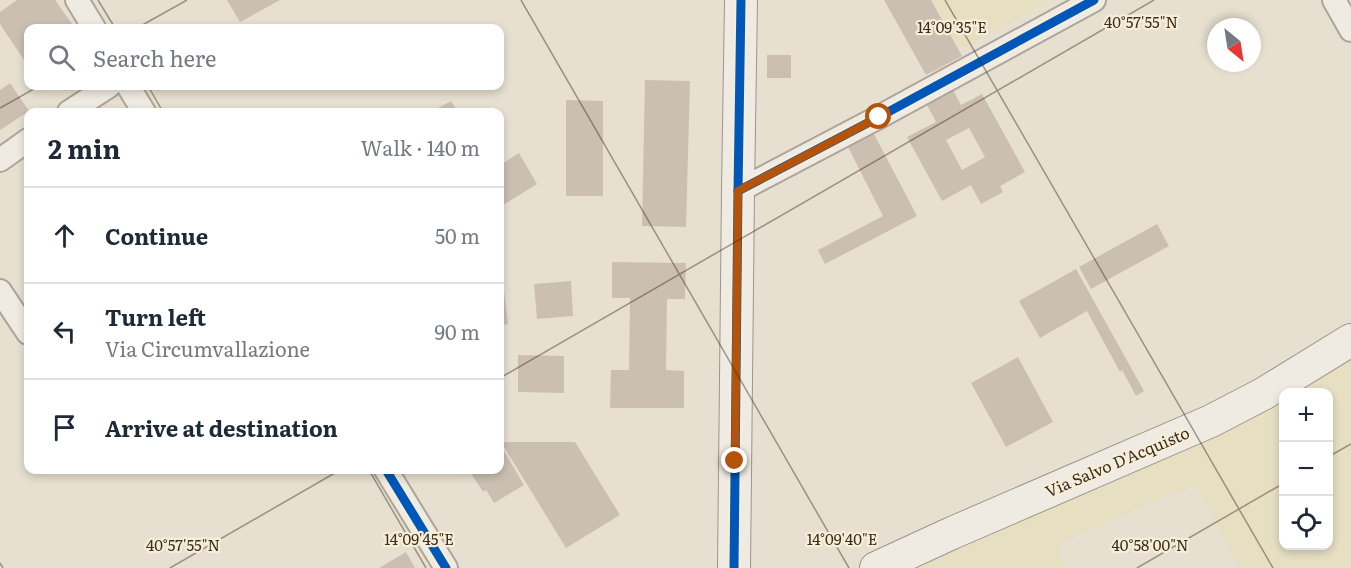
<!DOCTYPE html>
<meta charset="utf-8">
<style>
:root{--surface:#fff;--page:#f6f6f7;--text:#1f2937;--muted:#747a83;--line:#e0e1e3}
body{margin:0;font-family:Literata,serif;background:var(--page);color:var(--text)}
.controls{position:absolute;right:18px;bottom:18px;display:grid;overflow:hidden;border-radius:12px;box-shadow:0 3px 9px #0003}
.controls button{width:54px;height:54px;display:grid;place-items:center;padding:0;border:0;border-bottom:2px solid var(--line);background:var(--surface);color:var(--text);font:30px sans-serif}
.compass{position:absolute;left:1207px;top:18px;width:54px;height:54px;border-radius:50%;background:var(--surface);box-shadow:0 3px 9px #0003;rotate:150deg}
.stop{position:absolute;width:18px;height:18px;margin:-14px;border:4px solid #b45309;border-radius:50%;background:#fff}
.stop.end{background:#b45309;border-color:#fff;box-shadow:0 2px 6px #0008}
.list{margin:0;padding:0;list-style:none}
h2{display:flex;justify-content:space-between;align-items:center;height:78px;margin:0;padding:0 24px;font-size:26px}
h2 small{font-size:20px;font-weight:400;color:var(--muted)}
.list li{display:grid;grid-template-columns:39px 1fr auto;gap:18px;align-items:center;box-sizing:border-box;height:96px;padding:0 24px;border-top:2px solid var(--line)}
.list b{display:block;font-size:22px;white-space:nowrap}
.list p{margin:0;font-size:20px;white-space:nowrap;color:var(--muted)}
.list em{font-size:20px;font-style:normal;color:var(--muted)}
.icon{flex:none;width:33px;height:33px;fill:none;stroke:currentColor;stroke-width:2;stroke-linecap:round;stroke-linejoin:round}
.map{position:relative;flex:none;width:1351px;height:568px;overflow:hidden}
.search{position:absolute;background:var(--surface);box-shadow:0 3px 9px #0003;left:24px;top:24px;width:480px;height:66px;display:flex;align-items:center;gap:15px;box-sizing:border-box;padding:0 21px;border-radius:12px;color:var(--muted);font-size:22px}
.panel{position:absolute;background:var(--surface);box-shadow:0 3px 9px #0003;left:24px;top:108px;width:480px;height:366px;border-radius:12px}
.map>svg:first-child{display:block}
</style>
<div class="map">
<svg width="1351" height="568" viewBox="0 0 1351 568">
<rect width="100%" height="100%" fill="#e7e0d1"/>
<g fill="#e6dfc2">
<path d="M931 0H1052L959 50Z"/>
<path d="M1351 353V568H1239L1197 485 1168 496 1058 544 1067 568H897L1283 394 1284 546H1328V392H1286Z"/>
</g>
<g fill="#cbbfb2" fill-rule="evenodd">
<path d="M17 0H55L75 28H28V57L24 60 0 24V12Z"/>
<path d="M227 0H280L240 22Z"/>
<path d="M884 0H931L962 56 926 75Z"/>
<rect x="767" y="55" width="24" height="23"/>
<path d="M645 80 690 81 686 227 642 226Z"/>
<path d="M10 83 29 111 0 130V90Z"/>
<path d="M953 90 961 105 982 94 1025 172 1000 186 1003 192 981 204 971 185 942 201 907 137 936 122 927 105ZM969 128 985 157 962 170 946 140Z"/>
<path d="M566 100 603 101V196H566Z"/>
<path d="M451 101 458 112H431Z"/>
<path d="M874 134 917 216 825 264 818 250 883 216 848 147Z"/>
<path d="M519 153 537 184 500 207V165Z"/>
<path d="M1157 224 1169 246 1091 289 1079 267Z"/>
<path d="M612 262 686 263 685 299H667L666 370 684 371V408H610L611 370H629L630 298H612Z"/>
<path d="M1076 269 1144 391 1136 396 1122 370 1120 372 1087 311 1040 338 1019 301Z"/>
<path d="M571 281 573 316 537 319 534 284Z"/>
<path d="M504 291 508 324 500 325V292Z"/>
<path d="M518 355 564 356V393L518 392Z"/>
<path d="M1018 357 1053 422 1006 447 971 383Z"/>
<path d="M501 442H575L620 515 566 548Z"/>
<path d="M500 444 524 485 494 503 486 490 483 492 469 470H500Z"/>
<path d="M406 552 415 568H379Z"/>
</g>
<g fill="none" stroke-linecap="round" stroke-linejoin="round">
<g stroke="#ada599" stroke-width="26">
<g id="street">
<path d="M77 0 94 28"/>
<path d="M1334 0 1351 30"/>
<path d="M128 86 144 112"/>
<path d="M69 112 109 86"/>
<path d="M0 160 28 140"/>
<path d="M738 191 879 117 1094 0"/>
<path d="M0 291 28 333"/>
<path d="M386 470 446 568"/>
</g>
</g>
<g stroke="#9c958a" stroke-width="34">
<g id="secondary">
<path d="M734 568 738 191 741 0"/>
<path d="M876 568 952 533 1211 421 1263 394 1351 340"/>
</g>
</g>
<use href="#street" stroke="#efebe3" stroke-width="22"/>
<use href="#secondary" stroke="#efebe3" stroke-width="32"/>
<g stroke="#f7eed8" stroke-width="13">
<g id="cycleway">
<path d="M738 191 879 117 1094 0"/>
<path d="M386 470 446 568"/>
<path d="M734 568 738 191 741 0"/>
</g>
</g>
<use href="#cycleway" stroke="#0057b8" stroke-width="9"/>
</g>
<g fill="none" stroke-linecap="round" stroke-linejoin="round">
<path stroke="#b45309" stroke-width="8" d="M735 461 738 191 879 117"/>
</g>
<path fill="none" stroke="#3d2e20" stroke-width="1.5" stroke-opacity="0.45" d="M98 0 115 28M521 0 849 568M945 0 1273 568M137 28 187 0M148 86 163 112M0 108 39 86M500 378 1154 0M1328 457 1351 444M369 470 426 568M0 563 3 568M170 568 340 470M1137 568 1284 483"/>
<g text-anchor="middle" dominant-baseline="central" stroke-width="4.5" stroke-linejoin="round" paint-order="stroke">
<g font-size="16" fill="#3d2e20" stroke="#f7eed8">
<text transform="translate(1117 461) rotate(-23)">Via Salvo D'Acquisto</text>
</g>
</g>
<g font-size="15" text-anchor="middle" fill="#3d2e20" stroke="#f7eed8" stroke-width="4.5" stroke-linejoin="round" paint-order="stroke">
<text x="1141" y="28">40°57'55"N</text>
<text x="952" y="33">14°09'35"E</text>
<text x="419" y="545">14°09'45"E</text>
<text x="842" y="545">14°09'40"E</text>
<text x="183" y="551">40°57'55"N</text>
<text x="1150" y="551">40°58'00"N</text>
</g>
</svg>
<div class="controls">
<button>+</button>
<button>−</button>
<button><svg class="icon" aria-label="locate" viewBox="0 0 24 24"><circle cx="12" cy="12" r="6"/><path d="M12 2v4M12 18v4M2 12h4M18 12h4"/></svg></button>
</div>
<svg class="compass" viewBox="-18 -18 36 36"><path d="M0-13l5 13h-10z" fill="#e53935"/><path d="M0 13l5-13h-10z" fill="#747a83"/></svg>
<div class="stop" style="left:879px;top:117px"></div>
<div class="stop end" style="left:735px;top:461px"></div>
<div class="search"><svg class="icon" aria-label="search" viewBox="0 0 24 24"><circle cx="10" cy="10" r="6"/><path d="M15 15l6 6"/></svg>Search here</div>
<section class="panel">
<h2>2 min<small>Walk · 140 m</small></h2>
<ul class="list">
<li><svg class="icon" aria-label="ahead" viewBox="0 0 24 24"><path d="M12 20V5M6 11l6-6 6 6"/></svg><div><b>Continue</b></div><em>50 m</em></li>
<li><svg class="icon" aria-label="left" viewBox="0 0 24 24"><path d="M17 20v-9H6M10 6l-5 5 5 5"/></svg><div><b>Turn left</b><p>Via Circumvallazione</p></div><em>90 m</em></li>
<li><svg class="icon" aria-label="arrive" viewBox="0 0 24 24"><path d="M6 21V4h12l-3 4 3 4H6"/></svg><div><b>Arrive at destination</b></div></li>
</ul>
</section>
</div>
